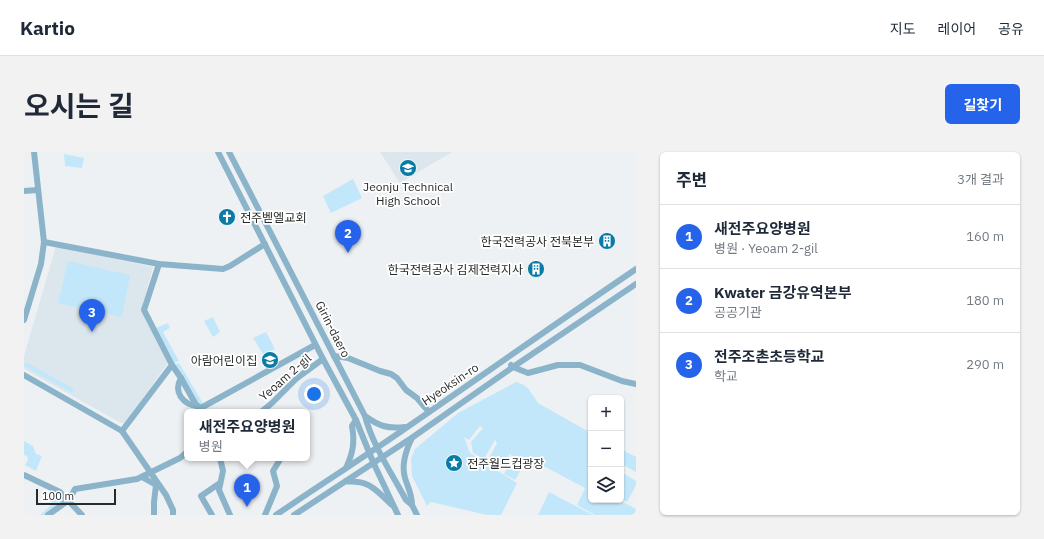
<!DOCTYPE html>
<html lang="ko">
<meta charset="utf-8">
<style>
:root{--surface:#fff;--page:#f2f2f3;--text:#1f2937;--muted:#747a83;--line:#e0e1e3;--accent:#2563eb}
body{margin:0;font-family:"IBM Plex Sans","Noto Sans KR",sans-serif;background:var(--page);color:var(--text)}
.controls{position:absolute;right:12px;bottom:12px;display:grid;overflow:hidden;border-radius:6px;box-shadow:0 1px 3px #0004}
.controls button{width:36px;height:36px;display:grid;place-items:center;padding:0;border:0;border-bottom:1px solid var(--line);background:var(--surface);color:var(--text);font:20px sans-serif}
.scale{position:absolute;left:12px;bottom:10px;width:80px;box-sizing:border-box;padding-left:4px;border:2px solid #282a2a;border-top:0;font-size:11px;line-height:14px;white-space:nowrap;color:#282a2a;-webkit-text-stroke:3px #fff;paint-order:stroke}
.you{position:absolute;left:290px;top:242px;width:14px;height:14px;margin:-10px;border:3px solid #fff;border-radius:50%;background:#1a73e8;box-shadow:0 0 0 6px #1a73e833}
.badge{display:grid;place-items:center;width:26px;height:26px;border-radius:50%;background:var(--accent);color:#fff;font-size:13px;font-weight:700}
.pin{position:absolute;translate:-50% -33px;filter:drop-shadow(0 1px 2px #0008)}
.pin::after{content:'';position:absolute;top:21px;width:14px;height:12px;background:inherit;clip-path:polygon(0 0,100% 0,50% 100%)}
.popup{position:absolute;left:160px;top:257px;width:126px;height:52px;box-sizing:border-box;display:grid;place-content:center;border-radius:6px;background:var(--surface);filter:drop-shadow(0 1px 3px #0005);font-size:13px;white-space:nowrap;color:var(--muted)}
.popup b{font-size:15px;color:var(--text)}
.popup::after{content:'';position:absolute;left:50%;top:100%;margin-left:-8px;border:8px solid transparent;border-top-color:var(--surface)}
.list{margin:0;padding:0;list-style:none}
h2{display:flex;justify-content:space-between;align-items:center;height:52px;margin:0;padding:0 16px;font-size:17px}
h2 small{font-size:13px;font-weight:400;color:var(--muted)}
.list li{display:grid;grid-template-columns:26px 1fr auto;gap:12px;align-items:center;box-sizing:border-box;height:64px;padding:0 16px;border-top:1px solid var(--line)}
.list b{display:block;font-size:15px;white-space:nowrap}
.list p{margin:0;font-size:13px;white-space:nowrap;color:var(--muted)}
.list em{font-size:13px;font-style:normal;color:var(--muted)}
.icon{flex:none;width:22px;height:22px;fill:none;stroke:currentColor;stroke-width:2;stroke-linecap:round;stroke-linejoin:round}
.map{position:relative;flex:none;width:612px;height:363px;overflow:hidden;border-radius:6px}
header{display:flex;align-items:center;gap:24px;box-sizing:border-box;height:56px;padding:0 20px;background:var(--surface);border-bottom:1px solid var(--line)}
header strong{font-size:19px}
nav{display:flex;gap:22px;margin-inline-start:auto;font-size:14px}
.intro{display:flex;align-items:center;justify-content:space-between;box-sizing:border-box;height:96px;padding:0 24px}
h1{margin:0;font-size:28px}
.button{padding:10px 18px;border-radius:6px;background:var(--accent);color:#fff;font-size:14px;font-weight:700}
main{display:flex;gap:24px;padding:0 24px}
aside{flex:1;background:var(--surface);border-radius:6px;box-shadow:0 1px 3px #0004}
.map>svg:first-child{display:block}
</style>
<header>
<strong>Kartio</strong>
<nav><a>지도</a><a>레이어</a><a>공유</a></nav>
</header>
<div class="intro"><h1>오시는 길</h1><a class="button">길찾기</a></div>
<main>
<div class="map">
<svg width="612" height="363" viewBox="0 0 612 363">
<rect width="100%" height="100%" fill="#edf1f3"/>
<g fill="#dbe7ed">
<path d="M356 0H428L376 31Z"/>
<path d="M32 94 129 115 118 156 144 211 101 271H97L0 217V204Z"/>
</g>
<g fill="#c3e7fa">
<path d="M40 2 60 6 58 16 41 14Z"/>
<path d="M329 27 338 46 307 61 299 44Z"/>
<path d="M44 109 106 123 98 165 34 151Z"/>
<path d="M189 165 196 180 189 185 180 169Z"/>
<path d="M144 171 146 176 139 180 155 209 150 211 132 176Z"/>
<path d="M242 180 251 197 239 202 229 186Z"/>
<path d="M2 210 50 237 48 241 0 214Z"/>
<path d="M155 211 180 253 176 255 151 213Z"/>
<path d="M492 230 498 232 504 236 514 251 567 281V348H595L612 357V363H571L553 353 563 332 561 336 510 309 506 316 500 313 491 328 480 322 489 305 486 302 476 318 463 310 473 291 471 288 460 307 449 301 447 290 459 276 456 274 445 288 440 285 446 301 493 331 477 363H463L407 350 403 354 388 324 387 307 391 297 434 261Z"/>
<path d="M0 289 9 294 12 302 18 304 12 319 1 313 4 308 3 304 0 303Z"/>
<path d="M597 297 612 305V320L601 314 597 315Z"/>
<path d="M597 320 612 329V333L603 350 597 347Z"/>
<path d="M29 337 44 348 23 363H16L28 352 23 344Z"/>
<path d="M525 340 569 363H514Z"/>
</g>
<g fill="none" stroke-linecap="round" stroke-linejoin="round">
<g stroke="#8bb4ca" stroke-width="6">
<path d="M194 0 299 207 332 268 349 310 374 363"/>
<path d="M205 0 341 264C348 292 368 322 382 348L388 353 393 363"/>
<path d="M0 39 14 38"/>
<path d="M20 90 135 112 199 117 206 114 241 92"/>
<path d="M135 112 120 158 148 213 157 226 176 260"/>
<path d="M0 168 17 112 20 90 10 0"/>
<path d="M310 204 324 206 356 219 367 222 373 226 382 238 393 246 405 260"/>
<path d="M487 213 489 215 504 221 534 213H556L598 229 612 232"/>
<path d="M0 223 98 279 142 343 149 358V363"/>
<path d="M157 226C149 240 159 253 174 254"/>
<path d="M175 257 291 193"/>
<path d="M237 260 248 251 273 226 299 207"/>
<path d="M341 264C355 274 363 277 381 275"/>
<path d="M98 279 148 213"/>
<path d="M196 306 199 319 195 338 206 363"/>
<path d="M322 316C329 301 331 290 328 274L332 268"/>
<path d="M0 323 36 340 58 363"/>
<path d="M118 325 132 333 130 350V363"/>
<path d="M322 329C326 330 329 329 334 330 348 331 359 345 368 353"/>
<path d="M388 353C388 342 384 336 381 326 377 312 382 298 388 286"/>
<path d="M24 363 45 348 51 337 113 327 156 306 163 300"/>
<path d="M188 363 177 344 196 331"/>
<path d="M241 363 253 334 249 319 257 306"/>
<path d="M252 363C288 338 326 314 363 289 446 232 528 174 612 117"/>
<path d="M270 363 389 285 489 215 612 132"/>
</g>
</g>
<defs>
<g id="school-disc" transform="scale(0.9)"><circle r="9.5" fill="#097ba4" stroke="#fff"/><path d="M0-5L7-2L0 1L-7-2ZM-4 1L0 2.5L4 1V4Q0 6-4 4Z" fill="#fff"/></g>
<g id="church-disc" transform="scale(0.9)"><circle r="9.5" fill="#097ba4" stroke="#fff"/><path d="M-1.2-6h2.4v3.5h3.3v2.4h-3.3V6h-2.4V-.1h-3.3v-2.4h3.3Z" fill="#fff"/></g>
<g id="building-disc" transform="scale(0.9)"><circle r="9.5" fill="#097ba4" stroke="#fff"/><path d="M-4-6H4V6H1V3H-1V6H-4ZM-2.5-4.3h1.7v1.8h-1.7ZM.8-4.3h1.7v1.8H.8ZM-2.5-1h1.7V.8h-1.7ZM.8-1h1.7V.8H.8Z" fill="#fff"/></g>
<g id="sight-disc" transform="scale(0.9)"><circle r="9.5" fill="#097ba4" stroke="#fff"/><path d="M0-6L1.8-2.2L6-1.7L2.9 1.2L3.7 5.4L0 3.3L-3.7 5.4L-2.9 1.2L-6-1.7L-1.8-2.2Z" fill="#fff"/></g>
</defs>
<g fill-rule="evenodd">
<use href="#school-disc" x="384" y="16"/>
<use href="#church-disc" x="203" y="65"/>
<use href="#building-disc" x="583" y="89"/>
<use href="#building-disc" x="512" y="117"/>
<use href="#school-disc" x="246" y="208"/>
<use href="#sight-disc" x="430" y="311"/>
</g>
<g text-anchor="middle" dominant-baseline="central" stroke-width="3.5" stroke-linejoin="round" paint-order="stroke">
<g font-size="12" fill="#282a2a" stroke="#fff" text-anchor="end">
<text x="384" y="34" text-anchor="middle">Jeonju Technical<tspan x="384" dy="14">High School</tspan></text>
<text x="216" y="65" text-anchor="start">전주벧엘교회</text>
<text x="570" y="89">한국전력공사 전북본부</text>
<text x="499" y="117">한국전력공사 김제전력지사</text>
<text x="233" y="208">아람어린이집</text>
<text x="443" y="311" text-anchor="start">전주월드컵광장</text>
</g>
<g font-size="12" fill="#282a2a" stroke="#fff">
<text transform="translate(309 177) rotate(63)">Girin-daero</text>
<text transform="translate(261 225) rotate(-41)">Yeoam 2-gil</text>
<text transform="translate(426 232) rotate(-34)">Hyeoksin-ro</text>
</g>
</g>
</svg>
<div class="controls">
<button>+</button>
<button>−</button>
<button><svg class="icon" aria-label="layers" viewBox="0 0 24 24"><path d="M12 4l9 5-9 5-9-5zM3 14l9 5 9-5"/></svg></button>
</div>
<div class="scale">100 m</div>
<div class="you"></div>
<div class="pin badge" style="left:223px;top:355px">1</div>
<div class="popup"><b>새전주요양병원</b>병원</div>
<div class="pin badge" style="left:324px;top:101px">2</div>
<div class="pin badge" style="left:68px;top:180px">3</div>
</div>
<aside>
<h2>주변<small>3개 결과</small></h2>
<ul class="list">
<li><span class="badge">1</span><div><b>새전주요양병원</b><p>병원 · Yeoam 2-gil</p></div><em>160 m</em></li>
<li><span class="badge">2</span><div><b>Kwater 금강유역본부</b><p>공공기관</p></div><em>180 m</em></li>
<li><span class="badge">3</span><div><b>전주조촌초등학교</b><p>학교</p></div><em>290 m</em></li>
</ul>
</aside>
</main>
